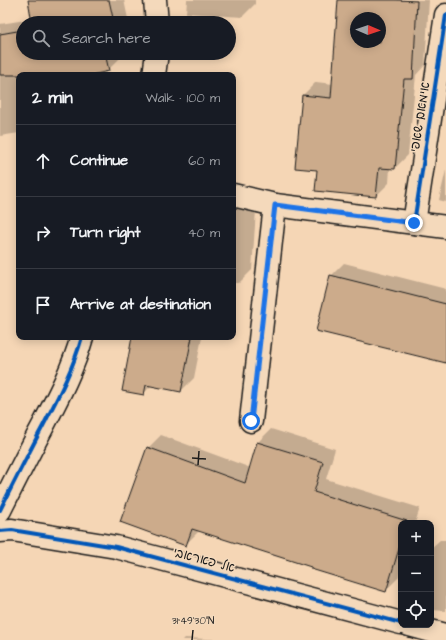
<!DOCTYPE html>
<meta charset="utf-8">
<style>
:root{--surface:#171b24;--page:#242831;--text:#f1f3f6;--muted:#9ea1a6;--line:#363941}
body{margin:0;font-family:"Architects Daughter","Playpen Sans Hebrew",sans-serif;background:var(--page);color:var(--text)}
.controls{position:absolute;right:12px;bottom:12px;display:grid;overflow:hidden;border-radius:8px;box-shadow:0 2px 10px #0003}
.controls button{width:36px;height:36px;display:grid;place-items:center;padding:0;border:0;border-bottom:1px solid var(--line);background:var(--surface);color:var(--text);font:20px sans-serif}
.compass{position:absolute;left:350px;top:12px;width:36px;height:36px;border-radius:50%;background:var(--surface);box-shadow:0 2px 10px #0003;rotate:92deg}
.stop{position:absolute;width:12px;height:12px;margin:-9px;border:3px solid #1a73e8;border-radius:50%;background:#fff}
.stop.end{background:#1a73e8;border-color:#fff;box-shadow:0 1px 4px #0008}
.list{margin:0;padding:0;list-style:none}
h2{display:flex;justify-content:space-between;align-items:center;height:52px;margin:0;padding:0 16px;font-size:17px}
h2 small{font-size:13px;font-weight:400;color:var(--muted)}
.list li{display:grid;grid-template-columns:26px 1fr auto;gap:12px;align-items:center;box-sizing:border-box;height:72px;padding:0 16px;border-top:1px solid var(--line)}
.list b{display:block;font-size:15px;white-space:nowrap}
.list em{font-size:13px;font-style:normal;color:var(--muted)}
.icon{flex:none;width:22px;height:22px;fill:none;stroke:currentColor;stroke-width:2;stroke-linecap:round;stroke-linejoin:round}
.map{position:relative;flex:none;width:446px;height:640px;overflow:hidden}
.search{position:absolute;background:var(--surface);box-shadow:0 2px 10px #0003;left:16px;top:16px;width:220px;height:44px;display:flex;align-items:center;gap:10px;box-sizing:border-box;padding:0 14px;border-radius:22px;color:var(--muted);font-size:15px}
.panel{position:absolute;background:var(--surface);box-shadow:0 2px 10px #0003;left:16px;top:72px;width:220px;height:268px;border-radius:8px}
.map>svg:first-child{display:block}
</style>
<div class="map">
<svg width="446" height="640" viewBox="0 0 446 640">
<rect width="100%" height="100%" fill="#f5d6b5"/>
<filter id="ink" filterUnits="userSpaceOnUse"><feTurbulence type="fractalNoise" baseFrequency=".025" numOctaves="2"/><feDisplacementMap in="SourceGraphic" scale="8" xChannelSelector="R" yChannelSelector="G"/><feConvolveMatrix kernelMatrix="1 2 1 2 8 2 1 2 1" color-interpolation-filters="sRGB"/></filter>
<g filter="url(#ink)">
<g fill="#0003" fill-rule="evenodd">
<path d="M29 0H124L128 19 124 23H23V53H120L121 57 108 70 86 75H19V133L0 136V24L32 19Z"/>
<path d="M187 0H255V4L242 17 186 13Z"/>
<path d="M339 0H429L425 65 416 75 408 155 395 168H390L389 183 376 196 318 169 303 95 316 82 333 84ZM356 18H380V42H356Z"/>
<path d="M446 170V202L439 200Z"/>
<path d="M233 208 256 210 252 270 239 283H233Z"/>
<path d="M344 263 446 289V362L331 276Z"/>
<path d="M134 337H202L194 378 181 391 152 385 143 394Z"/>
<path d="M271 429 335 449 326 479 420 508 415 523H401V570L398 578 385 591 313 566 199 531 186 544 148 448 161 435 251 468 258 442Z"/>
<path d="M440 540H446V611L431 610V548Z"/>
<path d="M185 638 229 640H183Z"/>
</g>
<g fill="#ccab8b" stroke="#1c1c1c" fill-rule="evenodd">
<path d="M28 0H109L114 23H32Z"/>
<path d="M338 0H396L417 1 413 79H404L395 169 379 168 376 197 315 191 317 170 295 168 302 95 331 98ZM356 18H380V42H356Z"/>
<path d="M23 30V53H105L109 71 91 75H0V34Z"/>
<path d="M330 275 446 304V363L316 331Z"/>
<path d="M132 337H192L181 392 146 385 144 395 122 391Z"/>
<path d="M257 442 323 462 314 492 407 521V523H401V542L386 592 311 569V567L192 529 186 546 120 522 147 447 245 483Z"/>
</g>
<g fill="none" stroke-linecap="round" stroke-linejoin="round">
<g stroke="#1c1c1c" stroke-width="25">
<g id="minor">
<path d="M155 0 157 23"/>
<path d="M154 75 157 53"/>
<path d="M233 195 275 205 446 227"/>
<path d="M414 223 446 15"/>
<path d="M251 421 275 205"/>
<path d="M0 510C14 482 28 454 43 426 58 397 73 369 82 337"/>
<path d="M0 531 12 530 116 547 401 623"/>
<path d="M409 625 446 635"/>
</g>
</g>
<use href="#minor" stroke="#f4d9bb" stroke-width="22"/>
<g stroke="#f4d9bb" stroke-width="6">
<g id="cycleway">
<path d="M414 223 446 15"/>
<path d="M0 510C14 482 28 454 43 426 58 397 73 369 82 337"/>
<path d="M0 531 12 530 116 547 401 623"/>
</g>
</g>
<use href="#cycleway" stroke="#0057b8" stroke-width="4"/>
</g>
</g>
<g fill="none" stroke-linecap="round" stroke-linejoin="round" filter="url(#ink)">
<path stroke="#1a73e8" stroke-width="5" d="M251 421 275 205 414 223"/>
</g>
<path fill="none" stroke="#1c1c1c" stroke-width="1.5" d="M192 458 206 459M198 465 199 451M192 640 193 630"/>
<g text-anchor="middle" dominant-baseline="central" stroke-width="3" stroke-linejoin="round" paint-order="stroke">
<g font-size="13" fill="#1c1c1c" stroke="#f4d9bb">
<text transform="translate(420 117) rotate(-81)">אימאם שאפי</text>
<text transform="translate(204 560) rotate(15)">אל פאראבי</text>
</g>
</g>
<g font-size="10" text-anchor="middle" fill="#1c1c1c" stroke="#f4d9bb" stroke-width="3" stroke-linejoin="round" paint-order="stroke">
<text x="193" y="624">31°49'30"N</text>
</g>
</svg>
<div class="controls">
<button>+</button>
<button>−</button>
<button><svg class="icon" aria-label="locate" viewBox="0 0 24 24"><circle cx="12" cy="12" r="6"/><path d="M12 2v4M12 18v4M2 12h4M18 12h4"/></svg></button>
</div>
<svg class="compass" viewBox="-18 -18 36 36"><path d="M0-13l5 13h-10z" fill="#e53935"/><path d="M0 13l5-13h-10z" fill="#9ea1a6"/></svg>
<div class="stop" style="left:251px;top:421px"></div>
<div class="stop end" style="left:414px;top:223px"></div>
<div class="search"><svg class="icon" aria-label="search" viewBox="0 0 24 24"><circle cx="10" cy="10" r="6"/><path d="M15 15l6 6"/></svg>Search here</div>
<section class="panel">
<h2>2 min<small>Walk · 100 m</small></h2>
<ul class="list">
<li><svg class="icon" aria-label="ahead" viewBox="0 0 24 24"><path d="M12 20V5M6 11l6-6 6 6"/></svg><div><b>Continue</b></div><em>60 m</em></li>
<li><svg class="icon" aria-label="right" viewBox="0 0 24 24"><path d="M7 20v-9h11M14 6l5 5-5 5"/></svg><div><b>Turn right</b></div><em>40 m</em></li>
<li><svg class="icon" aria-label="arrive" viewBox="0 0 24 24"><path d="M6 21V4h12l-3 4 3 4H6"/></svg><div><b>Arrive at destination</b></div></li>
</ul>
</section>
</div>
